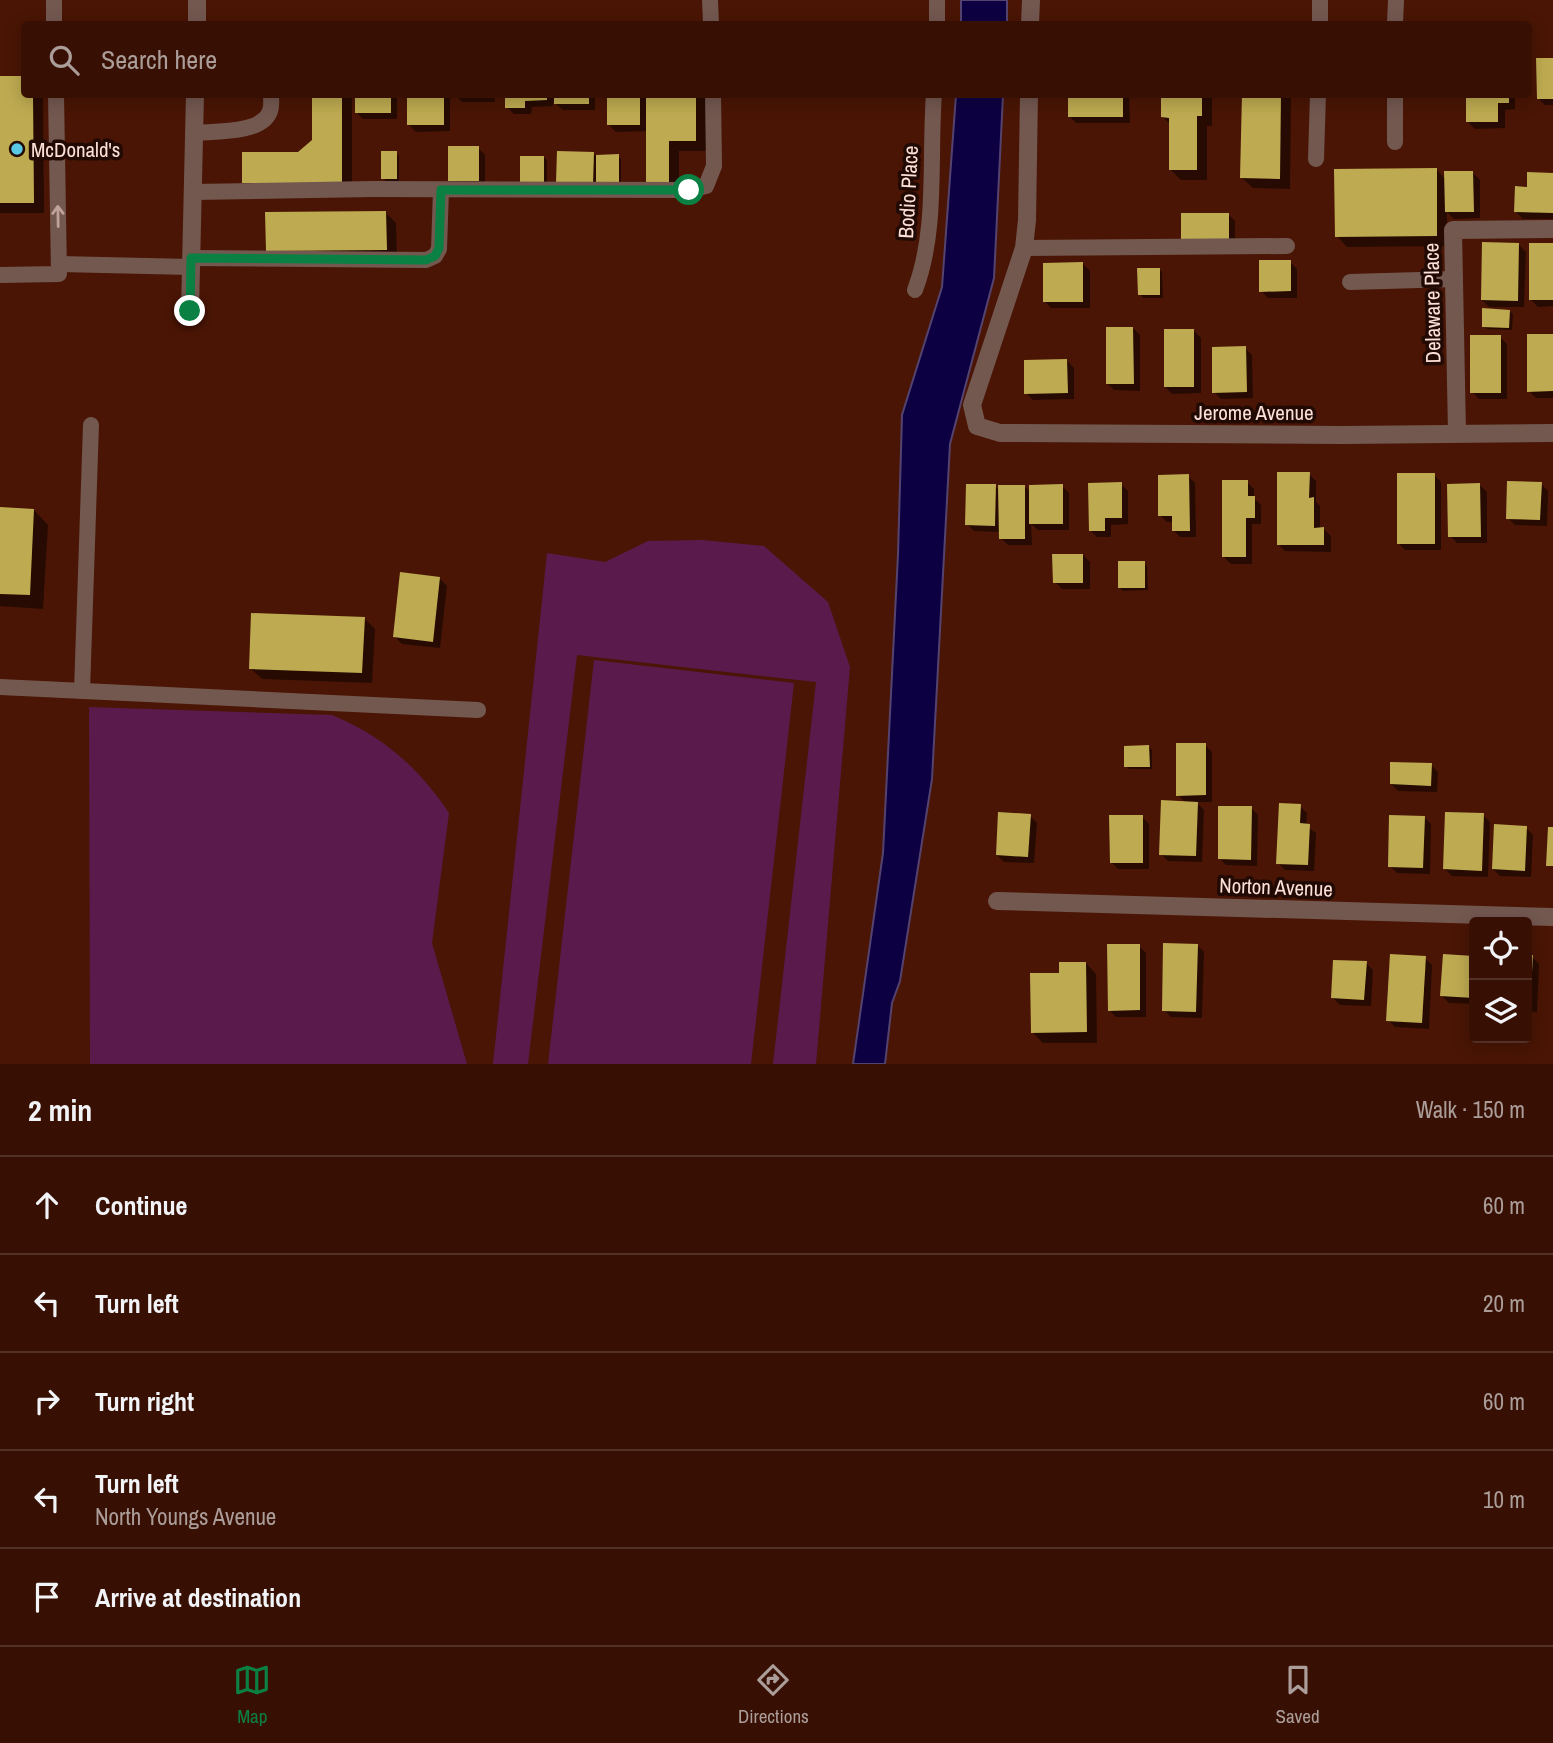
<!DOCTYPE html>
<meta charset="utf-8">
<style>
:root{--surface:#381003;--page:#431e12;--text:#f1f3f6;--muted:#ab9d9a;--line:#523025;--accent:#0b8043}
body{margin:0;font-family:"Archivo Narrow",sans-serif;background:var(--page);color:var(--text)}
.controls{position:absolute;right:21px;bottom:21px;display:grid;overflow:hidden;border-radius:7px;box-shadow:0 4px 18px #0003}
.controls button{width:63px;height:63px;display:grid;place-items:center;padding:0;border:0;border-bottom:2px solid var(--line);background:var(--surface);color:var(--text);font:35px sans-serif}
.stop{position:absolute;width:21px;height:21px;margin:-16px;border:5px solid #0b8043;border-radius:50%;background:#fff}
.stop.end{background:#0b8043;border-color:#fff;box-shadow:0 2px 7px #0008}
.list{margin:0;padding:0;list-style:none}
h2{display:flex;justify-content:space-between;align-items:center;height:91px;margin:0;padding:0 28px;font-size:30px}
h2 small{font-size:23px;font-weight:400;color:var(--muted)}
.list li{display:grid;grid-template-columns:46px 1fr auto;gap:21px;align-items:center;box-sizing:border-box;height:98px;padding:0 28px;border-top:2px solid var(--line)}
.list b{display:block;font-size:26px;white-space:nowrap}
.list p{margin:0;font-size:23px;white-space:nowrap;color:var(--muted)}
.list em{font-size:23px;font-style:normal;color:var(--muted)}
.icon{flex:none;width:38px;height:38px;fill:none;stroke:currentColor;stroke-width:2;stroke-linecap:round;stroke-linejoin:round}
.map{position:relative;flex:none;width:1553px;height:1064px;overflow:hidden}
.search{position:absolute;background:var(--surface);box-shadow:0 4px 18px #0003;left:21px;right:21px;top:21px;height:77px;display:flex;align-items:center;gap:18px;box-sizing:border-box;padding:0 24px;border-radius:7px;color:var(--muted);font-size:26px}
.sheet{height:581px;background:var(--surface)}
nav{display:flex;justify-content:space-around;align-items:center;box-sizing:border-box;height:98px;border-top:2px solid var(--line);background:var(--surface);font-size:19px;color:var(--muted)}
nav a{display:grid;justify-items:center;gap:4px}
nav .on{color:var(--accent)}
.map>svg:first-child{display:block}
</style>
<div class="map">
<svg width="1553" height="1064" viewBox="0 0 1553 1064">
<rect width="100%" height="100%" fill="#4a1504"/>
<g fill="#5a1b4c">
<path d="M702 540 764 546 828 602 850 667 816 1064H773L816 682 577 655 528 1064H493L547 553 605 562 648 541Z"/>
<path d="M594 660 794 683 751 1064H548Z"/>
<path d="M89 707 332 715C383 736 419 768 449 813L432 943 467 1064H90Z"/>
</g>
<g fill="#0d0042" stroke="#55436f" stroke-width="2">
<rect x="961" y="0" width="46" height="24"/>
<path d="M956 95H1003L994 278 950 444 932 779 900 981 892 1003 885 1064H853L883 853 898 554 902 415 942 287Z"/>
</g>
<g fill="#0007">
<path d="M1553 59V105H1545L1538 98Z"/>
<path d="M24 77V94H43L44 213H0V78Z"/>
<path d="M314 94H352V193H255L244 182 299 154 314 141Z"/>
<path d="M356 94H397V119H363L356 112Z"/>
<path d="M409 94H450V131L416 132 409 125Z"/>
<path d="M494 94 495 102H462L455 94Z"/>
<path d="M507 94H595V110H563L553 101V106L532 107 531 114H514L507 107Z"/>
<path d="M609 94H706V151H679V194H659L648 131 616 132 609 125Z"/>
<path d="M1069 94H1129L1130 123H1076L1069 116Z"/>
<path d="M1163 94H1212V126H1207V180H1181L1171 170V125L1163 117Z"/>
<path d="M1243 94H1291L1290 189 1253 188 1242 178Z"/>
<path d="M1467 94H1515V109L1505 110V128L1475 129 1468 122Z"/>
<path d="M478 148 485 155V187L457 188 450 181Z"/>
<path d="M396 153 399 156V182L386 181 383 178Z"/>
<path d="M593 153 596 156H618L621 159V186L565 189Z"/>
<path d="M544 157 547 160V184H525Z"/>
<path d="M1436 169 1446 180 1473 173 1480 180V218L1454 219 1447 212V246L1347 247 1337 236Z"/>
<path d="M1553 174V219H1523L1516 212Z"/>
<path d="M386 213 396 223 397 260 267 250Z"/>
<path d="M1228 214 1235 221V250H1190Z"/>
<path d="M1519 245 1526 252 1524 307H1489L1482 300Z"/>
<path d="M1553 245V306L1538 307 1531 300Z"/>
<path d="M1290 262 1297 269V298H1268L1261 291Z"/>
<path d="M1083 264 1090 271V308H1051L1044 301Z"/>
<path d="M1159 269 1162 272 1163 298H1143L1140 294Z"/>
<path d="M1509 311 1513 314 1512 330 1487 329 1483 326Z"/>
<path d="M1133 328 1140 335V391L1114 390 1107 383Z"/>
<path d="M1194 331 1201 338V393L1172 394 1165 387Z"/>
<path d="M1553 336V398H1536L1529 391Z"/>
<path d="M1500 337 1507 344V399H1479L1472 392Z"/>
<path d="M1245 348 1252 355 1253 398 1221 399 1214 392Z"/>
<path d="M1067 361 1074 368V399L1033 400 1026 393Z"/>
<path d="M1309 474 1316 481V502L1320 506V529H1324L1331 536V552L1285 551 1278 544Z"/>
<path d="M1434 475 1441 482V550H1405L1398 543Z"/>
<path d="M1188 476 1195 483 1196 537H1180L1173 530V522H1167L1160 515Z"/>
<path d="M1247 482 1254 489V498L1261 505V524H1252V564H1231L1224 557Z"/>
<path d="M1121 484 1128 491V524L1111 525V537H1097L1090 530Z"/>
<path d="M1541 484 1548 491 1547 526 1515 525 1508 518Z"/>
<path d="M1480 485 1487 492V543H1457L1450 536Z"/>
<path d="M995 486 1000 491 1024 486 1031 493 1062 486 1069 493V530H1038L1031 524 1032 545H1008L1001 538 1000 532 974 531 967 524Z"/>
<path d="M0 509 34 510 48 525 43 609 0 606Z"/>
<path d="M1083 555 1090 562V589H1062L1055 582Z"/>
<path d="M1144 563 1147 566 1148 590 1123 591 1120 588Z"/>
<path d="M440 579 447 586 440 648 402 644 395 637Z"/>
<path d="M364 618 375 629 372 683 262 679 251 669Z"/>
<path d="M1205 745 1212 752V802H1196L1204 810 1202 862 1168 861 1161 854 1186 803 1178 795Z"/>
<path d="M1149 747 1152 750V769H1129L1126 766Z"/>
<path d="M1431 765 1438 772 1437 792 1398 791 1391 784Z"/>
<path d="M1300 806 1307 813 1306 826 1316 833 1314 871 1285 870 1278 863Z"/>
<path d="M1251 808 1258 815 1257 866 1226 865 1219 858Z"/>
<path d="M1483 815 1490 822 1488 877 1452 876 1445 869Z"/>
<path d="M1030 816 1037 823 1034 863 1004 862 997 855Z"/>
<path d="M1142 817 1149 824V869H1118L1111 862Z"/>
<path d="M1424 817 1431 824 1430 874 1397 873 1390 866Z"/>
<path d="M1526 828 1533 835 1531 877 1500 876 1493 869Z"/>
<path d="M1197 945 1204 952 1202 1018 1171 1017 1164 1010Z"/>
<path d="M1139 946 1146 953V1017H1116L1109 1010Z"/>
<path d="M1444 956 1474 957V1004L1449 1003 1442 996Z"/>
<path d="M1527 956 1532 957 1539 964 1537 1012 1527 1011Z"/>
<path d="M1425 958 1432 965 1429 1029 1395 1027 1388 1020Z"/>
<path d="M1086 963 1096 974 1097 1043H1043L1032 1032 1061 974Z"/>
<path d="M1366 963 1373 970 1371 1006 1340 1005 1333 998Z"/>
</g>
<g fill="#beab51">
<path d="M1536 58H1553V99H1537Z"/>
<path d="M0 76H24V94H33L34 203H0Z"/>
<path d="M312 94H342V183H242V152H298L312 140Z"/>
<rect x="355" y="94" width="36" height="19"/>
<rect x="407" y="94" width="37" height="31"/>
<path d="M505 94H547V100L525 101V108H505Z"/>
<rect x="554" y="94" width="35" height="10"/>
<rect x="607" y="94" width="33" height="31"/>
<path d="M646 94H696V141H669V184H646Z"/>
<rect x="1068" y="94" width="55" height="23"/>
<path d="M1161 94H1202V116H1197V170H1169V118L1161 117Z"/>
<path d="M1242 94H1281L1280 179 1240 178Z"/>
<path d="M1466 94H1509V103H1498V122H1466Z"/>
<rect x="448" y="146" width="31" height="35"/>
<rect x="381" y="151" width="16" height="28"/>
<path d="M557 151 594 152 593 184 556 182Z"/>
<path d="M619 154V184H596V155Z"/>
<rect x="520" y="156" width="24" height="26"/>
<path d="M1437 168V236L1335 237 1334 169Z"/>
<path d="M1444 171H1473L1474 212H1445Z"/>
<path d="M1527 172 1553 173V213L1514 212 1515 186 1527 187Z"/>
<path d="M386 211 387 250 266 251 265 212Z"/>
<rect x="1181" y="213" width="48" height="31"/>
<path d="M1482 242 1519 243 1518 301 1481 300Z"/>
<rect x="1529" y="243" width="24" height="57"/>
<path d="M1259 260H1291V291L1259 292Z"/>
<path d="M1083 262V302H1043V263Z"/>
<path d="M1137 268H1160V295H1138Z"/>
<path d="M1482 308 1510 310 1509 328 1482 327Z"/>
<path d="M1106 327H1133L1134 384H1106Z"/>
<rect x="1164" y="329" width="30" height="58"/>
<path d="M1527 334H1553V391L1527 392Z"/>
<rect x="1470" y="335" width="31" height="58"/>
<path d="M1246 346 1247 392 1212 393V347Z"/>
<path d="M1067 359 1068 393 1024 394V360Z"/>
<path d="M1277 472H1310L1309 498 1314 497V528L1324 527V545H1277Z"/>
<rect x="1397" y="473" width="38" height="71"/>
<path d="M1189 474 1190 531H1172V516H1158V475Z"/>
<path d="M1222 480H1248V496H1255V518H1246V557H1222Z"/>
<path d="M1507 481 1542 482 1540 520 1506 519Z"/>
<path d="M1122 482V518H1105V531H1089L1088 483Z"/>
<path d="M1480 483 1481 537H1448L1447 484Z"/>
<path d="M966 484H996L995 526 965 525Z"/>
<path d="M1063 484V524H1029V485Z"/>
<path d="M998 485H1025V539H999Z"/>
<path d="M0 507 34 509 30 595 0 594Z"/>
<path d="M1052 554H1083V583H1053Z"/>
<rect x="1118" y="561" width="27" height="27"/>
<path d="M400 572 440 577 433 642 393 637Z"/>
<path d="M251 613 365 617 362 673 249 669Z"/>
<path d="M1176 743H1206V795L1176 796Z"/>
<path d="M1149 745 1150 767H1124V746Z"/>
<path d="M1390 762 1432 763 1431 786 1390 784Z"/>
<path d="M1161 800 1198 802 1196 856 1159 855Z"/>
<path d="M1279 803 1301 804 1300 823 1310 824 1308 865 1276 864Z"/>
<path d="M1218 806H1252L1251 860 1218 859Z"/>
<path d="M998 812 1031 814 1028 857 996 855Z"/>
<path d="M1445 812 1484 813 1482 871 1443 869Z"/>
<path d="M1109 815H1143V863H1110Z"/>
<path d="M1389 815 1425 816 1423 868 1388 867Z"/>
<path d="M1494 824 1527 826 1525 871 1492 869Z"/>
<path d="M1548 827H1553V866H1546Z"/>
<path d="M1163 943 1198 944 1196 1012 1162 1011Z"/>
<path d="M1107 944H1140V1010L1108 1011Z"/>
<path d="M1390 954 1426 956 1422 1023 1386 1021Z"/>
<path d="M1443 954 1474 956V998L1440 996Z"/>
<path d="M1527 955H1533L1530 1006H1527Z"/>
<path d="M1333 960 1367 961 1364 1000 1331 998Z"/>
<path d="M1059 962H1086L1087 1032 1031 1033 1030 973H1059Z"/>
</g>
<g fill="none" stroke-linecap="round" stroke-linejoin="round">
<g stroke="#735850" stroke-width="16">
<path d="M54 0V24"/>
<path d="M710 0 711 24"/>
<path d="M937 24V0"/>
<path d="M1320 24V0"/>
<path d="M1395 24 1396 0"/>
<path d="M194 133C215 131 262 134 270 111 272 106 271 100 271 94"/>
<path d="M1395 142V94"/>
<path d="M1316 159 1318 94"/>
<path d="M192 192 373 189 689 190 706 186 714 166 713 94"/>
<path d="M1024 248 1287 246"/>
<path d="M191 258 426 260 435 256 439 249 441 190"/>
<path d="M59 264 191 267"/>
<path d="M0 275 59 274 56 94"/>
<path d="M1350 282 1454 279"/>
<path d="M915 290C938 229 929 158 934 94"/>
<path d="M0 687 478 710"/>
<path d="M82 691 91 425"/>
</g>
<g stroke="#735850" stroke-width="18">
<path d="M197 24V0"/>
<path d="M1030 24 1031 0"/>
<path d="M1029 94 1027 220 1024 248 972 405 977 426 1000 433 1342 435 1553 433"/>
<path d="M190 311 195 94"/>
<path d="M1457 433 1453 230 1553 229"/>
<path d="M997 901 1553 917"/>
</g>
</g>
<defs><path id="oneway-shaft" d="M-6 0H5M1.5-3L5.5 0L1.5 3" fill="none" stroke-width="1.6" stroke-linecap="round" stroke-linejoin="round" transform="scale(1.75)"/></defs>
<use stroke="#bfa39b" href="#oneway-shaft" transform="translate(58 216) rotate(-91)"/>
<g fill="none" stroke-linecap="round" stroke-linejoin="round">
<path stroke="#0b8043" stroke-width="9" d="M190 311 191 258 426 260 435 256 439 248 441 190H689"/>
</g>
<circle fill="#59c8e5" stroke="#210a04" stroke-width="2.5" cx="17" cy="149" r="7"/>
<g text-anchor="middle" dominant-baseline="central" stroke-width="7" stroke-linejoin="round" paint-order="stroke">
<g font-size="21" fill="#fde0d8" stroke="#210a04" text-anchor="start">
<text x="31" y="149">McDonald's</text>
</g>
<g font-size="21" fill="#fde0d8" stroke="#210a04">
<text transform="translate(908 192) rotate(-87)">Bodio Place</text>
<text transform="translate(1432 303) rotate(-91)">Delaware Place</text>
<text x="1254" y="412">Jerome Avenue</text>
<text transform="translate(1276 887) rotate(2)">Norton Avenue</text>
</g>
</g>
</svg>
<div class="controls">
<button><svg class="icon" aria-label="locate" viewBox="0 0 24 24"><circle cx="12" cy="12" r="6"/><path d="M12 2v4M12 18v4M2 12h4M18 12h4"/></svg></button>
<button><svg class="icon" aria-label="layers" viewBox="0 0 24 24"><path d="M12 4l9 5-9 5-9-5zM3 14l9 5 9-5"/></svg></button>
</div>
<div class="stop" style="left:689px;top:190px"></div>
<div class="stop end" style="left:190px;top:311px"></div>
<div class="search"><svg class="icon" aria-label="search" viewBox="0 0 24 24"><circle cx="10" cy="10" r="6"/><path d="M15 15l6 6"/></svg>Search here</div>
</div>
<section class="sheet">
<h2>2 min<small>Walk · 150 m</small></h2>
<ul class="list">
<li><svg class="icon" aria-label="ahead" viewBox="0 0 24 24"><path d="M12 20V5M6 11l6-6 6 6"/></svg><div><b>Continue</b></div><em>60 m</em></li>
<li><svg class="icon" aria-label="left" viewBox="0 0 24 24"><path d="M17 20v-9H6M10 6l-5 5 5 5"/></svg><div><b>Turn left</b></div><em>20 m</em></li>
<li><svg class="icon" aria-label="right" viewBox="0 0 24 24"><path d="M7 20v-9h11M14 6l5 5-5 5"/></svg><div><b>Turn right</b></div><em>60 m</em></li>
<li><svg class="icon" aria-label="left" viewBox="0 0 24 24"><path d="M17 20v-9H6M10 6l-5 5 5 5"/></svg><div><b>Turn left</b><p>North Youngs Avenue</p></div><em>10 m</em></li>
<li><svg class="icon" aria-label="arrive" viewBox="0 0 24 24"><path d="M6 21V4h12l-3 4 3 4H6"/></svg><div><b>Arrive at destination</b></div></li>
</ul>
</section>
<nav>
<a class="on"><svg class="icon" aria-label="map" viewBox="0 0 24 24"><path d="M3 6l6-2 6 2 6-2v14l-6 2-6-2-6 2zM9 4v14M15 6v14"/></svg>Map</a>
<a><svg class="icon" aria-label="directions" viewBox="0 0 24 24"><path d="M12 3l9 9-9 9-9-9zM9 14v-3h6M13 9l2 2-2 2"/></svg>Directions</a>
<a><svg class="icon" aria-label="saved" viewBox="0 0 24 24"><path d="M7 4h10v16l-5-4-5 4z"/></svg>Saved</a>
</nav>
